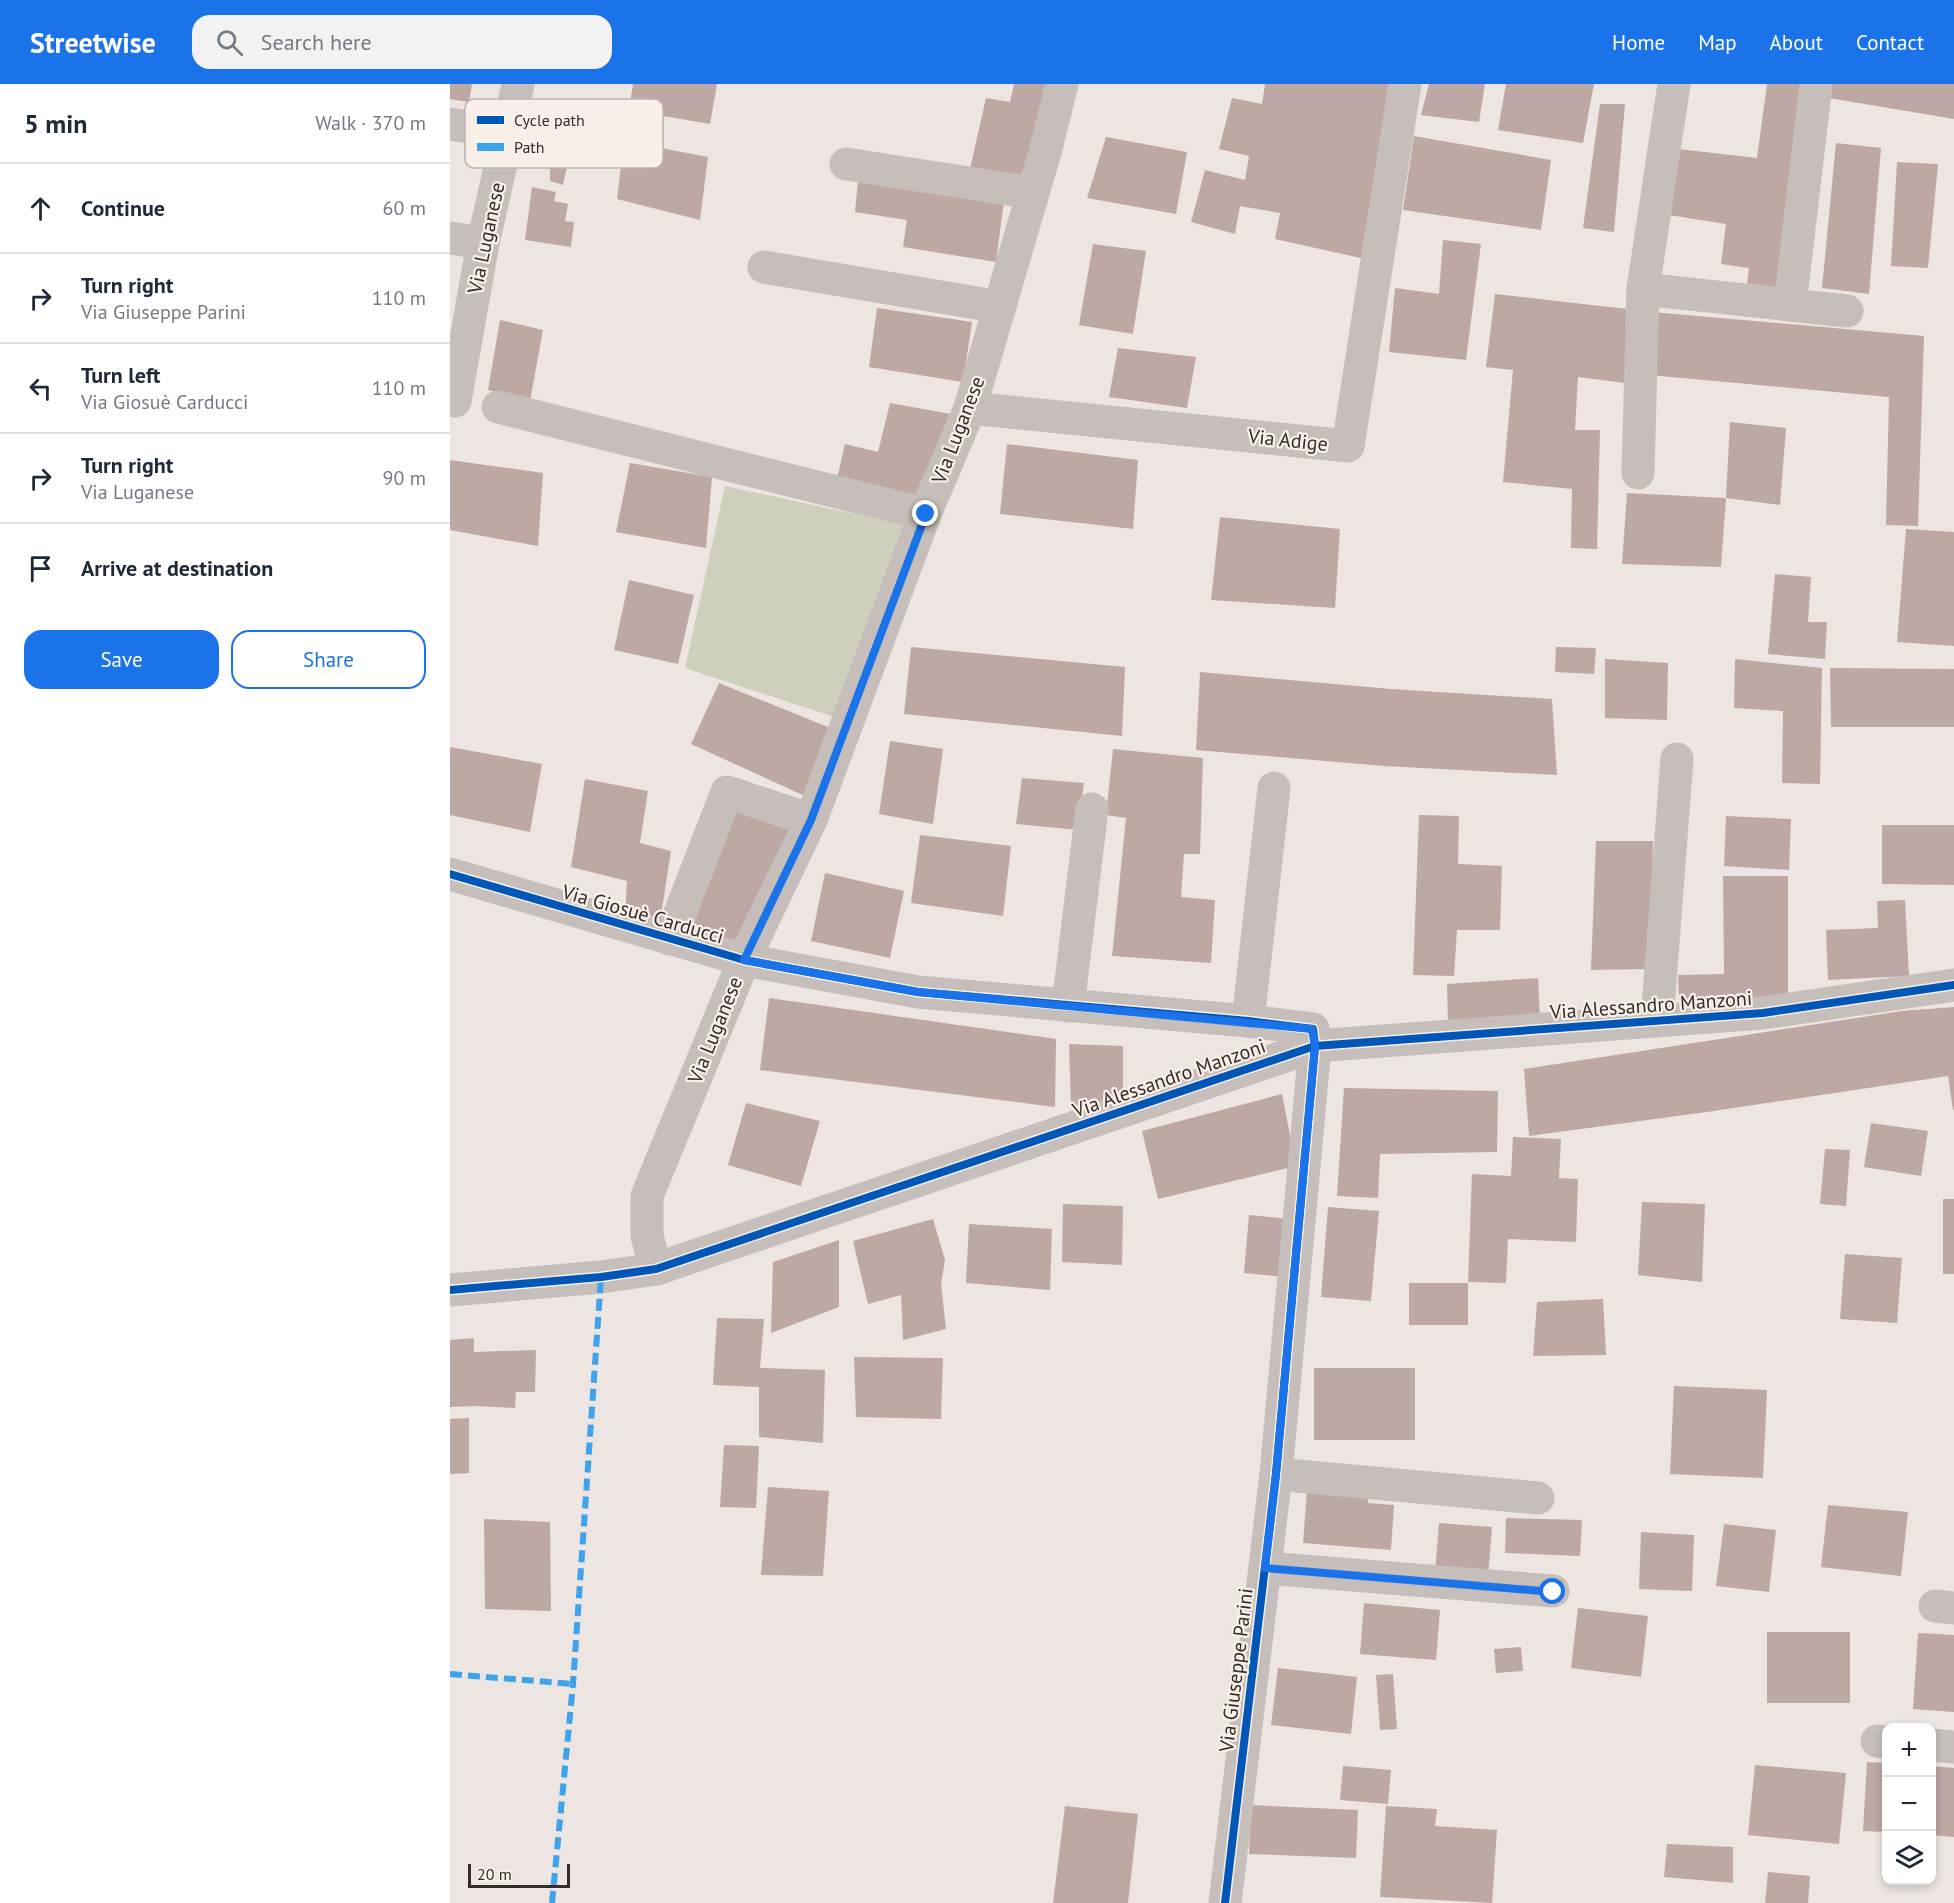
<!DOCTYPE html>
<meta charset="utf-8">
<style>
:root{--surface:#fff;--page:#f2f2f3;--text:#1f2937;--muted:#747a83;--line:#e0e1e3;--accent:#1a73e8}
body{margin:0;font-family:"PT Sans",sans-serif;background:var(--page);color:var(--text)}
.controls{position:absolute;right:18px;bottom:18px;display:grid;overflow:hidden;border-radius:12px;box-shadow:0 3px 9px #0003}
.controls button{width:54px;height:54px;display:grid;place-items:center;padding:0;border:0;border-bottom:2px solid var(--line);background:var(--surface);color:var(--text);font:30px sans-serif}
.scale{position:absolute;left:18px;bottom:15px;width:102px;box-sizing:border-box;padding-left:6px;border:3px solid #352b29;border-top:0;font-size:16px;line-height:21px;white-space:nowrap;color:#352b29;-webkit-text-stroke:4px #f8efe9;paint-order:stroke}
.stop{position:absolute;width:18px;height:18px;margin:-14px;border:4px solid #1a73e8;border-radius:50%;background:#fff}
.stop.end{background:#1a73e8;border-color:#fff;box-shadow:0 2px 6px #0008}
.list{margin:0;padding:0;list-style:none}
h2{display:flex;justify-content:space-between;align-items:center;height:78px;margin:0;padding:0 24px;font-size:26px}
h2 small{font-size:20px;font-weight:400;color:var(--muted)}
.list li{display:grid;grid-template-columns:39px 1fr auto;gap:18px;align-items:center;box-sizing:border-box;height:90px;padding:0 24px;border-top:2px solid var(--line)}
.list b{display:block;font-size:22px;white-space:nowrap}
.list p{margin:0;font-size:20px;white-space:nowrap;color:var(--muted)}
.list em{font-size:20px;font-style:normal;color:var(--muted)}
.actions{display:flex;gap:12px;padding:18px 24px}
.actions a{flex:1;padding:14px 0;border:2px solid var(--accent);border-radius:18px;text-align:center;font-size:21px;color:var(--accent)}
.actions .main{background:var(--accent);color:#fff}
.icon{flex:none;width:33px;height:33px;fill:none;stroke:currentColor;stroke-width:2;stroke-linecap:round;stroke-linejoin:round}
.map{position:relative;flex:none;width:1504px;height:1819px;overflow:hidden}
header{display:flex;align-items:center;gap:36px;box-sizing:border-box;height:84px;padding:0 30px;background:var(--accent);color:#fff}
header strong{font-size:28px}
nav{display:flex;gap:33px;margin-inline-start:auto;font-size:21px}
.search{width:420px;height:54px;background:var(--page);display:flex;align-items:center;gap:15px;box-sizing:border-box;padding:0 21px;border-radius:18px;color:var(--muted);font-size:22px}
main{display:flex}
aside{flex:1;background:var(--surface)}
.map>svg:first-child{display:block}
</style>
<header>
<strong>Streetwise</strong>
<div class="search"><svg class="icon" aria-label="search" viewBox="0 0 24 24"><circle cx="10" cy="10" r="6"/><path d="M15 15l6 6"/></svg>Search here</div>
<nav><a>Home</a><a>Map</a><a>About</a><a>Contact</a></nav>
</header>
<main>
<aside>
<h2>5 min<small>Walk · 370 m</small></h2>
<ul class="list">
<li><svg class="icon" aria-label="ahead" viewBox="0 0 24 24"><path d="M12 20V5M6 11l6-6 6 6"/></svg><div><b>Continue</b></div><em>60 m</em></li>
<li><svg class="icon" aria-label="right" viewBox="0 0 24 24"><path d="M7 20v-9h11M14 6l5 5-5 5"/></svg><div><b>Turn right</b><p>Via Giuseppe Parini</p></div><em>110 m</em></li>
<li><svg class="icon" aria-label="left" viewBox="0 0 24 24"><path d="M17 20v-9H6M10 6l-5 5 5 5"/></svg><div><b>Turn left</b><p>Via Giosuè Carducci</p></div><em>110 m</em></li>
<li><svg class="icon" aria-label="right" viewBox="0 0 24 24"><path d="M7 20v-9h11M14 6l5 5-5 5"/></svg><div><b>Turn right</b><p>Via Luganese</p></div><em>90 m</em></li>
<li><svg class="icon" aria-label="arrive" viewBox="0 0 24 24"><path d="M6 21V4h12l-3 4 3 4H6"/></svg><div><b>Arrive at destination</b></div></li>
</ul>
<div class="actions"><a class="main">Save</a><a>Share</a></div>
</aside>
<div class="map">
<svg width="1504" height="1819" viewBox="0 0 1504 1819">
<rect width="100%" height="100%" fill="#ece5e1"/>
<path fill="#cfd0bc" d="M275 402 456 441 387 634 235 584Z"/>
<g fill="#bea8a4">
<path d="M0 0H22L19 18 0 15Z"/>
<path d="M183 0H267L260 40 179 26Z"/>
<path d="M564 0H601L579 97 520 85 536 14 560 18Z"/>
<path d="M815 0H952L915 175 825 155 830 129 790 122 785 150 741 138 755 86 795 96 799 72 769 65 782 14 812 20Z"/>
<path d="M979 0H1035L1029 38 971 31Z"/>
<path d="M1056 0H1144L1133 59 1048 46Z"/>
<path d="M1317 0H1361L1331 204 1297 200 1299 184 1271 180 1276 140 1219 131 1228 65 1307 74Z"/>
<path d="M1376 0H1504V35L1373 13Z"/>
<path d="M1150 20H1175L1164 148 1133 144Z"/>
<path d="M101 33 157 42 155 67 121 62 113 101 100 97V85L90 82Z"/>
<path d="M964 52 1101 76 1091 146 953 126Z"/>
<path d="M656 53 737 68 726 130 637 114Z"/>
<path d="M174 57 258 73 250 136 167 115Z"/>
<path d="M1386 59 1431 64 1419 210 1372 204Z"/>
<path d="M1447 78 1488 80 1478 184 1441 182Z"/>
<path d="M408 96 554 117 546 178 453 163 457 136 405 128Z"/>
<path d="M82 103 106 108 104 117 118 120 115 137 124 138 121 163 75 156Z"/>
<path d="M993 156 1031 160 1016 276 939 268 945 204 989 210Z"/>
<path d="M643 160 696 167 683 250 629 241Z"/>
<path d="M1045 210 1186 226 1182 300 1128 293 1125 346H1150L1147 465 1121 464 1122 405 1053 398 1063 286 1036 283Z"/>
<path d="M427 224 522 238 513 298 419 283Z"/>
<path d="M1202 228 1474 252 1468 442 1436 441 1439 313 1199 291Z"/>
<path d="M50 236 93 246 80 317 38 306Z"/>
<path d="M668 264 746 273 737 324 659 313Z"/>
<path d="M440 319 501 330 469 422 387 395 395 360 428 368Z"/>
<path d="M1280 338 1336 344 1330 421 1276 414Z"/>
<path d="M557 360 688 376 683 445 550 430Z"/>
<path d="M0 376 93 389 88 462 0 446Z"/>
<path d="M180 379 262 393 256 464 166 448Z"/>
<path d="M1177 409 1276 414 1271 483 1172 480Z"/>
<path d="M770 433 890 445 885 524 761 516Z"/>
<path d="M1456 445 1504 448V562L1447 558Z"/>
<path d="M1325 490 1361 493 1358 538H1377L1375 575 1318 570Z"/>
<path d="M179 496 244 511 228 580 164 566Z"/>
<path d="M461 563 675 583 672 652 454 630Z"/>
<path d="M1106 563 1146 564 1144 590 1105 588Z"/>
<path d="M1155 575 1218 579 1217 636 1155 634Z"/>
<path d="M1285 575 1372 584 1370 700 1332 699 1333 627 1284 624Z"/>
<path d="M1380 584 1504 585V643H1381Z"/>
<path d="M750 588 941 605 1102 615 1107 691 934 682 746 666Z"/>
<path d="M269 599 383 645 357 713 241 660Z"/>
<path d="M440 657 493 665 483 740 429 730Z"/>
<path d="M0 663 92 680 80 748 0 731Z"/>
<path d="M663 665 753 674 750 770H734L731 813 765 816 761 879 662 872 676 734 656 731Z"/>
<path d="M572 694 634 699 628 746 566 740Z"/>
<path d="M135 695 198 707 190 759 221 767 210 838 175 833 177 797 121 783Z"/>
<path d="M282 726 339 746 298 863 243 842Z"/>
<path d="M969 731 1009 732 1008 780 1052 782 1050 846H1007L1004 892 963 891Z"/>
<path d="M1276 732 1341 735 1339 786 1274 782Z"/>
<path d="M1432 741H1504V801L1432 800Z"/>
<path d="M470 751 561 762 553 832 461 819Z"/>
<path d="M1146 757H1203L1201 885 1141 886Z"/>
<path d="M375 789 454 807 440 874 361 857Z"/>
<path d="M1273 792H1338V916H1229L1228 891 1274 890Z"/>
<path d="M1455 816 1459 892 1378 896 1376 846 1428 844 1427 817Z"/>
<path d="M1088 894 1090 936 998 938 997 900Z"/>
<path d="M319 914 606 955 605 1023 310 986Z"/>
<path d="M1504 923V1026H1503L1498 992 1257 1028 1079 1052 1074 985 1452 927Z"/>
<path d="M619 960 673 962V1021L621 1025Z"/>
<path d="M894 1004 1048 1007 1047 1068 930 1070 928 1114 887 1112Z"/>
<path d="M832 1010 846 1082 708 1115 692 1047Z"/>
<path d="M296 1019 370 1037 351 1102 278 1081Z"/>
<path d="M1421 1039 1478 1047 1471 1092 1414 1083Z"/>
<path d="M1063 1053 1111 1055 1109 1094 1128 1095 1126 1158 1058 1155 1056 1199 1018 1198 1022 1090 1061 1092Z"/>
<path d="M1375 1065 1400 1066 1396 1122 1370 1120Z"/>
<rect x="1493" y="1115" width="11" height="75"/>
<path d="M1192 1118 1255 1120 1252 1198 1188 1191Z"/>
<path d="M613 1120 673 1122 672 1181 612 1178Z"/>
<path d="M878 1123 929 1127 921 1217 871 1213Z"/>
<path d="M799 1131 839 1135 834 1193 794 1189Z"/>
<path d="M483 1135 495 1176 491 1200 496 1245 453 1256 451 1211 418 1220 403 1157Z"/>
<path d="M519 1140 602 1145 600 1206 516 1199Z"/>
<path d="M389 1156V1223L321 1249 323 1178Z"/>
<path d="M1395 1170 1452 1174 1447 1239 1390 1235Z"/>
<rect x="959" y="1199" width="59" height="42"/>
<path d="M1153 1215 1156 1271 1083 1272 1087 1218Z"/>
<path d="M267 1234 314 1235 310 1284 375 1286 373 1359 309 1353V1303L263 1301Z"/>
<path d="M24 1254V1268L86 1266 85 1308H66L65 1324 24 1322 0 1323V1256Z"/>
<path d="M404 1273 493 1274 491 1335 406 1333Z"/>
<rect x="864" y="1284" width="101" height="72"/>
<path d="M1224 1302 1317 1306 1313 1394 1220 1390Z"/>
<path d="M19 1334V1389L0 1390V1335Z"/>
<path d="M274 1361 309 1362 306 1424 270 1423Z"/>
<path d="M318 1403 379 1407 373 1492 311 1491Z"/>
<path d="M857 1406 918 1411V1419L944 1421 941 1466 853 1459Z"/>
<path d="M1378 1421 1458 1428 1451 1492 1371 1483Z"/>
<path d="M1056 1434 1132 1436 1130 1472 1055 1469Z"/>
<path d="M34 1435 100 1438 101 1527 35 1525Z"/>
<path d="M989 1439 1042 1443 1038 1493 985 1489Z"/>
<path d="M1274 1440 1326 1446 1319 1508 1266 1502Z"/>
<path d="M1191 1448 1244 1451 1242 1507 1189 1505Z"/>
<path d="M914 1519 990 1526 986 1576 910 1570Z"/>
<path d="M1128 1524 1198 1532 1191 1593 1121 1584Z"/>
<rect x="1317" y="1548" width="83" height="71"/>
<path d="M1468 1549 1504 1551V1628L1463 1625Z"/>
<path d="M1071 1563 1073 1587 1046 1589 1044 1565Z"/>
<path d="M828 1584 907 1593 901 1650 821 1641Z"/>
<path d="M943 1590 947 1645 930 1646 926 1591Z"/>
<path d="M1417 1678 1436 1679V1748L1413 1747Z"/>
<path d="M1305 1681 1396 1689 1389 1760 1298 1751Z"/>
<path d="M893 1682 941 1686 938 1720 890 1716Z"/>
<path d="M1482 1682 1504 1684V1753L1482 1751Z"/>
<path d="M801 1721 908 1726 906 1774 799 1770Z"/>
<path d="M615 1722 688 1730 678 1819H603Z"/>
<path d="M936 1722 987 1725 985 1742 1047 1746 1042 1819 930 1813Z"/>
<path d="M1217 1760 1283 1763V1799L1214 1793Z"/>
<path d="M1318 1788 1360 1792 1358 1819H1315Z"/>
</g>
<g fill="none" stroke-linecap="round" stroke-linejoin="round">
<g stroke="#c5beba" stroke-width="33">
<path d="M0 40 58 49"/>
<path d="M396 80 583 109"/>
<path d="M0 154 33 159"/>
<path d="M314 183 550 223"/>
<path d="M1193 205 1397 227"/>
<path d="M1340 221 1366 0"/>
<path d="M0 316 5 317 33 159 58 49 68 0"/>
<path d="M48 323 475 430"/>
<path d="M520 324 898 362 955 0"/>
<path d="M1188 389 1193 205 1224 0"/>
<path d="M0 790 294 876 468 908 798 937 863 945 865 962 826 1390 775 1819"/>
<path d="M220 855 277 708 361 736"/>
<path d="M618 922 642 725"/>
<path d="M798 937 824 704"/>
<path d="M1207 937 1227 675"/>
<path d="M206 1185 197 1152V1112L294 876 361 736 475 430 520 324 595 68 612 0"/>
<path d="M0 1206 151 1193 206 1185 865 962 1313 929 1504 901"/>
<path d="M826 1390 1088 1414"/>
<path d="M815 1484 1103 1507"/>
<path d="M1485 1522 1504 1524"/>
<path d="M1427 1657 1436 1658"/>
<path d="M1482 1661 1504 1663"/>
</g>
<g stroke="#3ea3eb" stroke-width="6" stroke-dasharray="12 6" stroke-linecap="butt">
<path d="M0 1590 123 1600"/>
<path d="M102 1819 123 1600 151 1193"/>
</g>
<g stroke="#f8efe9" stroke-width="11">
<g id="cycleway">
<path d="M0 790 294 876 468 908 798 937 863 945 865 962 826 1390 775 1819"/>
<path d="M0 1206 151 1193 206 1185 865 962 1313 929 1504 901"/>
</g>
</g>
<use href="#cycleway" stroke="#0057b8" stroke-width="8"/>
</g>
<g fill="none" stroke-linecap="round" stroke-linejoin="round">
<path stroke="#1a73e8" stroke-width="8" d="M476 430 361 736 294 876 468 908 862 945 865 962 826 1390 815 1484 1103 1508"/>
</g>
<g text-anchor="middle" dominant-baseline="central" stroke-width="4.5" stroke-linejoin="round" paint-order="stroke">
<g font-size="20" fill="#352b29" stroke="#f8efe9">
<text transform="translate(36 154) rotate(-78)">Via Luganese</text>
<text transform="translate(508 346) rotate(-69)">Via Luganese</text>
<text transform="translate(838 356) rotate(6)">Via Adige</text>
<text transform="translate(193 830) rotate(16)">Via Giosuè Carducci</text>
<text transform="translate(1201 921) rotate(-4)">Via Alessandro Manzoni</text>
<text transform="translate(265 946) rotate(-68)">Via Luganese</text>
<text transform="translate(719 994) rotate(-19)">Via Alessandro Manzoni</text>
<text transform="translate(786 1586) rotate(-83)">Via Giuseppe Parini</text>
</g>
</g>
<rect x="15" y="15" width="198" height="69" rx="9" fill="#f8efe9" stroke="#beb4af" stroke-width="1.5"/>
<rect x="27" y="32" width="27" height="8" fill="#0057b8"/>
<rect x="27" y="59" width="27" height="8" fill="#3ea3eb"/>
<g font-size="16" fill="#352b29">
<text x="64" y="42">Cycle path</text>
<text x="64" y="69">Path</text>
</g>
</svg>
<div class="controls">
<button>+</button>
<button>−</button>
<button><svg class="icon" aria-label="layers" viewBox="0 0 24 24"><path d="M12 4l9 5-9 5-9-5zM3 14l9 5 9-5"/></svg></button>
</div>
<div class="scale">20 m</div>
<div class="stop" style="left:1103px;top:1508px"></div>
<div class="stop end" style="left:476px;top:430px"></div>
</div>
</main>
